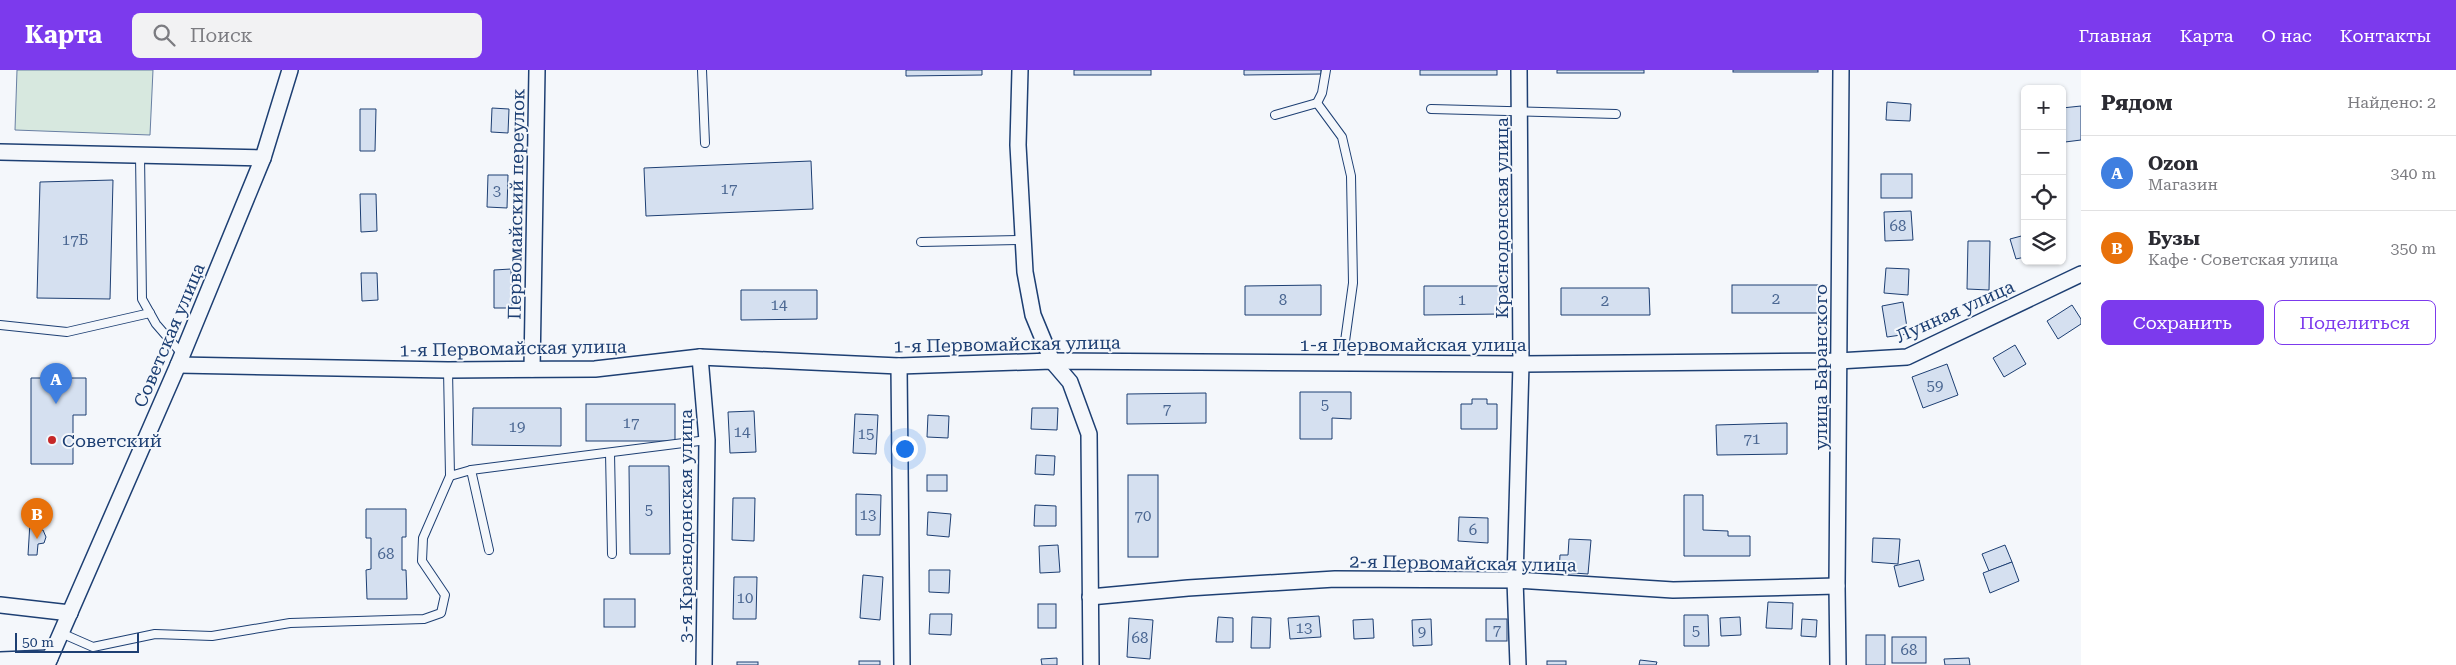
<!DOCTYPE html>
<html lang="ru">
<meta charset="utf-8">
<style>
:root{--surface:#fff;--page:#f2f2f3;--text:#2b2b33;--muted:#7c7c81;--line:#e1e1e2;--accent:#7c3aed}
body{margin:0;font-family:"Roboto Serif",serif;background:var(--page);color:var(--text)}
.controls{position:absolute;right:15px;top:15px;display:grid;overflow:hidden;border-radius:8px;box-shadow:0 1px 4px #0004}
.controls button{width:45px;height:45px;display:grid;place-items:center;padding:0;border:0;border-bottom:1px solid var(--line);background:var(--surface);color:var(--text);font:25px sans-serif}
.scale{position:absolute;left:15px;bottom:12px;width:124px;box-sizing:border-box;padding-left:5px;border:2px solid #1d3f73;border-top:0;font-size:14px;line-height:18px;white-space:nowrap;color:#1d3f73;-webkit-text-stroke:4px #f4f7fb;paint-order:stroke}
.you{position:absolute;left:904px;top:378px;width:18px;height:18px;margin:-12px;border:4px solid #fff;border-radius:50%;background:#1a73e8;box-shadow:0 0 0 8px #1a73e833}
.badge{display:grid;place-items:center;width:32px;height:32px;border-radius:50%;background:var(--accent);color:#fff;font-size:16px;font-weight:700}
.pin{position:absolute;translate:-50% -41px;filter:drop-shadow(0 1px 2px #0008)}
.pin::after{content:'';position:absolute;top:26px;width:18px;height:15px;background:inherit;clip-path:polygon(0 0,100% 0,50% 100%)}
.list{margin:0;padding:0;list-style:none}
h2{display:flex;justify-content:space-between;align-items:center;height:65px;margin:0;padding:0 20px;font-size:21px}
h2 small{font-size:16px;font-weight:400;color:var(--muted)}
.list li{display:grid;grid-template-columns:32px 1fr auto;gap:15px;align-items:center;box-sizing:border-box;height:75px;padding:0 20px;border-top:1px solid var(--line)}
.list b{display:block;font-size:19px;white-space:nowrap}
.list p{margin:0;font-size:16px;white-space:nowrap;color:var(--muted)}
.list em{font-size:16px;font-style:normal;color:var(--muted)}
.actions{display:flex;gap:10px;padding:15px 20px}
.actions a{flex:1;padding:11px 0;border:1px solid var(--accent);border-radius:8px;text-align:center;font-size:18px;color:var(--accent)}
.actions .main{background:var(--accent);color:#fff}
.icon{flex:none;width:28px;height:28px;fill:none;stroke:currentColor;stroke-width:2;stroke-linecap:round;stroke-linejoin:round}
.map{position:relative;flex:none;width:2081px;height:595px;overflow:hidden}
header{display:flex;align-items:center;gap:30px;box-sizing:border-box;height:70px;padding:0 25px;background:var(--accent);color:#fff}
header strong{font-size:24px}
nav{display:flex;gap:28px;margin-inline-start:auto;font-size:18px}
.search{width:350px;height:45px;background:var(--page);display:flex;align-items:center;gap:12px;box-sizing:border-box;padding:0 18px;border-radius:8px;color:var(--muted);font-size:19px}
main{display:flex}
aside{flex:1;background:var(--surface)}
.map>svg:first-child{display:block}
</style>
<header>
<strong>Карта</strong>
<div class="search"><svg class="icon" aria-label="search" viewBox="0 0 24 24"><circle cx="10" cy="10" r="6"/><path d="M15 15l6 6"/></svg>Поиск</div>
<nav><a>Главная</a><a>Карта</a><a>О нас</a><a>Контакты</a></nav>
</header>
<main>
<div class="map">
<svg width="2081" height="595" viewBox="0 0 2081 595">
<rect width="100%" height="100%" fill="#f4f7fb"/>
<path fill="#d7e8df" stroke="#687fa3" d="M17 0H153L150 65 15 60Z"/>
<g fill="#d5e0f0" stroke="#1d3f73">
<path d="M906 0H982V5L906 6Z"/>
<rect x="1074" y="0" width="77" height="5"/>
<path d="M1244 0H1321V4L1244 5Z"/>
<rect x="1420" y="0" width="77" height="5"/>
<rect x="1557" y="0" width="87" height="3"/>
<rect x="1733" y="0" width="85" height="2"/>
<path d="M1887 32 1911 34 1910 51 1886 50Z"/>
<path d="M2081 36V70L2065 72 2062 38Z"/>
<path d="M492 38 509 39 508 63 491 62Z"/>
<path d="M360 39H376L375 81H360Z"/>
<path d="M811 91 813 139 646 146 644 98Z"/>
<rect x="1881" y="104" width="31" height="24"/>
<path d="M488 105H508L507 138 487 137Z"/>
<path d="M113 110 110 229 37 228 40 112Z"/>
<path d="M360 124H376L377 161 361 162Z"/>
<path d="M1911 141 1913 170 1885 171 1884 142Z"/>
<path d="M2025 165V187L2016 189 2010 169Z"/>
<path d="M1968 171H1990L1989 220 1967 219Z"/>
<path d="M1886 198 1909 199 1908 225 1884 223Z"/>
<path d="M511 199 512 238H494V200Z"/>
<path d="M361 203H377L378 230 362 231Z"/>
<path d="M1321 215V245H1245V216Z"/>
<rect x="1732" y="215" width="87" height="28"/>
<path d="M1424 216H1500V244L1424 245Z"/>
<path d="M1561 218H1649L1650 245H1561Z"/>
<path d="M741 220H817V249L741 250Z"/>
<path d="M1903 232 1908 264 1887 267 1882 236Z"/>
<path d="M2072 235 2081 249V254L2058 269 2047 251Z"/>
<path d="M2015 275 2026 294 2004 307 1993 288Z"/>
<path d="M1947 294 1958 325 1923 338 1912 307Z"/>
<path d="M31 308H86V345H73V394H31Z"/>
<path d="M1300 322H1351V349L1332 348V369H1300Z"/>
<path d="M1206 323V353L1127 354V324Z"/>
<path d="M1472 329H1487V334H1497V359H1461V334H1472Z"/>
<rect x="586" y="334" width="89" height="37"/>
<path d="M473 338H561V376L472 375Z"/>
<path d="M1032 338H1058L1057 360 1031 359Z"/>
<path d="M754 341 756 382 730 383 728 342Z"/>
<path d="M855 344 878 345 876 384 853 383Z"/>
<path d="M928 345 949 346 948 368 927 367Z"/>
<path d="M1787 353V384L1717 385 1716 355Z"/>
<path d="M1036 385 1055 386 1054 405 1035 404Z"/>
<path d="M629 396H669L670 484H630Z"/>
<rect x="927" y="405" width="20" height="16"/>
<rect x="1128" y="405" width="30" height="82"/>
<path d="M856 424 881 425 880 465H856Z"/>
<path d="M1684 425H1703V460L1728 461V466H1750V486H1684Z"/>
<path d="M733 428H755L754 471 732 470Z"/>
<path d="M1035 435 1056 436V456H1034Z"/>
<path d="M366 439H406V467H402V500H406L407 529H367L366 500 371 499V468H366Z"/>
<path d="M928 442 951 444 949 467 927 465Z"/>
<path d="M1459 447 1488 448V473L1458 471Z"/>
<path d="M30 452H38V460H43L46 467 44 473 38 474 37 485H28Z"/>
<path d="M1873 468 1900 469 1898 494 1872 492Z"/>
<path d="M1569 469 1591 470 1588 504 1559 502 1560 485H1568Z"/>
<path d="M1058 475 1060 502 1040 503 1039 476Z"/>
<path d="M2005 475 2012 492 1989 501 1982 484Z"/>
<path d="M1919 490 1924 510 1899 517 1894 496Z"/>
<path d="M2012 492 2019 511 1990 523 1983 503Z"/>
<path d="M929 500H950L949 523 929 522Z"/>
<path d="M863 505 883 507 880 550 860 548Z"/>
<path d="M734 507H757L756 549H733Z"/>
<rect x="604" y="529" width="31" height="28"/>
<path d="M1768 532 1793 533 1792 559 1766 558Z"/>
<rect x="1038" y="534" width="18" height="24"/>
<path d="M930 544H952L951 565 929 564Z"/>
<path d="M1684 545H1708L1709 576H1684Z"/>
<path d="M1319 546 1321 567 1290 569 1288 548Z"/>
<path d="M1218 547 1233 548V572H1216Z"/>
<path d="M1252 547 1271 548 1270 578H1251Z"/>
<path d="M1740 547 1741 565 1721 566 1720 548Z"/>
<path d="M1129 548 1153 550 1150 589 1127 587Z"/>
<path d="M1373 549 1374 568 1354 569 1353 550Z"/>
<path d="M1431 549 1432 575 1413 576 1412 550Z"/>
<rect x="1486" y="549" width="21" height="22"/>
<path d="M1802 549 1817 550 1816 567 1801 566Z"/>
<rect x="1866" y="565" width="19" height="30"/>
<rect x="1892" y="567" width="34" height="26"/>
<path d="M1057 588V595H1042L1041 589Z"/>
<path d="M1969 588 1970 595H1945L1944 589Z"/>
<path d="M1640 590 1657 592 1656 595H1639Z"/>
<rect x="859" y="591" width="21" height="4"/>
<rect x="1547" y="591" width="19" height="4"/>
<rect x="737" y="592" width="21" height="3"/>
</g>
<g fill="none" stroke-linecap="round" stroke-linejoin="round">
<g stroke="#1d3f73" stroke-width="10">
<g id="service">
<path d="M702 0 705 73"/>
<path d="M1317 33 1322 23 1326 0"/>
<path d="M1431 39 1616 44"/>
<path d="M1275 45 1317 33 1342 67 1351 106 1353 213 1342 293"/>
<path d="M140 85 142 229 156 254 182 284"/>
<path d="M921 172 1023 170"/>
<path d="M0 255 67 262 150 243"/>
<path d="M448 300 450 406 471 400 489 480"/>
<path d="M610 383 612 484"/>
<path d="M471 400 707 370"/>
<path d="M61 563 93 577 155 564 212 566 290 553 424 549 441 543 445 525 422 491 423 468 450 406"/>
</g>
</g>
<g stroke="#1d3f73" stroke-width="18">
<g id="minor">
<path d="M1020 0 1018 75 1025 202 1033 245 1052 291 1070 312 1089 364 1091 595"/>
<path d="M0 82 263 88"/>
<path d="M700 287 707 370 704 595"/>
<path d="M178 295 448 300 595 299 700 287 899 296 1052 291 1521 294 1838 291 1907 287 2081 204"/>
<path d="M899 296 902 595"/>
<path d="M532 299 537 0"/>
<path d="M1090 527 1188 518 1335 509 1515 510 1673 520 1837 516"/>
<path d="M0 535 70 543"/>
<path d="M0 590 50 588"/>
<path d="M47 595 178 295 263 88 290 0"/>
<path d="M1518 595 1515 510 1521 294 1519 0"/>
<path d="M1838 595 1837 516 1841 0"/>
</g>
</g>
<use href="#service" stroke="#f4f7fb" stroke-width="8"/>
<use href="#minor" stroke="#f4f7fb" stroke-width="15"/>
</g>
<circle fill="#c62828" stroke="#f4f7fb" stroke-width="2" cx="52" cy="370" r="5"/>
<g text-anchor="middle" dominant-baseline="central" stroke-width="4" stroke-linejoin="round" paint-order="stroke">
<g font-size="15" fill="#4b6792">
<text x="729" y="119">17</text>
<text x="497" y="121">3</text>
<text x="1898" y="156">68</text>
<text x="75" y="170">17Б</text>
<text x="1776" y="229">2</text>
<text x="1283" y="230">8</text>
<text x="1462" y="230">1</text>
<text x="1605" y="231">2</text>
<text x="779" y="235">14</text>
<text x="1935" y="316">59</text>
<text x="1325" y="335">5</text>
<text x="1167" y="339">7</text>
<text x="631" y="353">17</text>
<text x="517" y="357">19</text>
<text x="742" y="362">14</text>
<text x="866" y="364">15</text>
<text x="1752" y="369">71</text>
<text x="649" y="440">5</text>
<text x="868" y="445">13</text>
<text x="1143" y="446">70</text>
<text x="1473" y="460">6</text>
<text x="386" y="484">68</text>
<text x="745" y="528">10</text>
<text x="1304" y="558">13</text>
<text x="1497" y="560">7</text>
<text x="1696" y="561">5</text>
<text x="1422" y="562">9</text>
<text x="1140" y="568">68</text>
<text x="1909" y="580">68</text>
</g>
<g font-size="18" fill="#1d3f73" stroke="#f4f7fb">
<text transform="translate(516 134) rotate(-89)">Первомайский переулок</text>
<text transform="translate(1501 148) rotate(-90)">Краснодонская улица</text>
<text transform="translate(1955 241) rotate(-24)">Лунная улица</text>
<text transform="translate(169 265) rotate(-67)">Советская улица</text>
<text transform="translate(1007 274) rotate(-1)">1-я Первомайская улица</text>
<text x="1413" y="274">1-я Первомайская улица</text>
<text transform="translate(513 278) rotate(-1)">1-я Первомайская улица</text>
<text transform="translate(1820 297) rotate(-90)">улица Баранского</text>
<text transform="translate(685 456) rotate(-90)">3-я Краснодонская улица</text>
<text transform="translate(1463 493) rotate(1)">2-я Первомайская улица</text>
</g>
<g font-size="18" fill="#1d3f73" stroke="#f4f7fb" text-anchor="start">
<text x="62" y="370">Советский</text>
</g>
</g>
</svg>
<div class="controls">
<button>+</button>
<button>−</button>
<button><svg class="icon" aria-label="locate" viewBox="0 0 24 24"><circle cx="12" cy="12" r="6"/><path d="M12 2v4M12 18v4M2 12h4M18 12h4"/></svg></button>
<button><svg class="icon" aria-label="layers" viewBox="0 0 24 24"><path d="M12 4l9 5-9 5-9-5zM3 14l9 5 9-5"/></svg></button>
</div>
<div class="scale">50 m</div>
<div class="you"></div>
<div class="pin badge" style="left:56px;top:334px;background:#3f7fe0">A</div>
<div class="pin badge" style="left:37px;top:469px;background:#e8710a">B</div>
</div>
<aside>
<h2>Рядом<small>Найдено: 2</small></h2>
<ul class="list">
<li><span class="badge" style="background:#3f7fe0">A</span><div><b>Ozon</b><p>Магазин</p></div><em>340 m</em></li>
<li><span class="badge" style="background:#e8710a">B</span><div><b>Бузы</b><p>Кафе · Советская улица</p></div><em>350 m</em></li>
</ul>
<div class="actions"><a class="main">Сохранить</a><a>Поделиться</a></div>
</aside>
</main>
